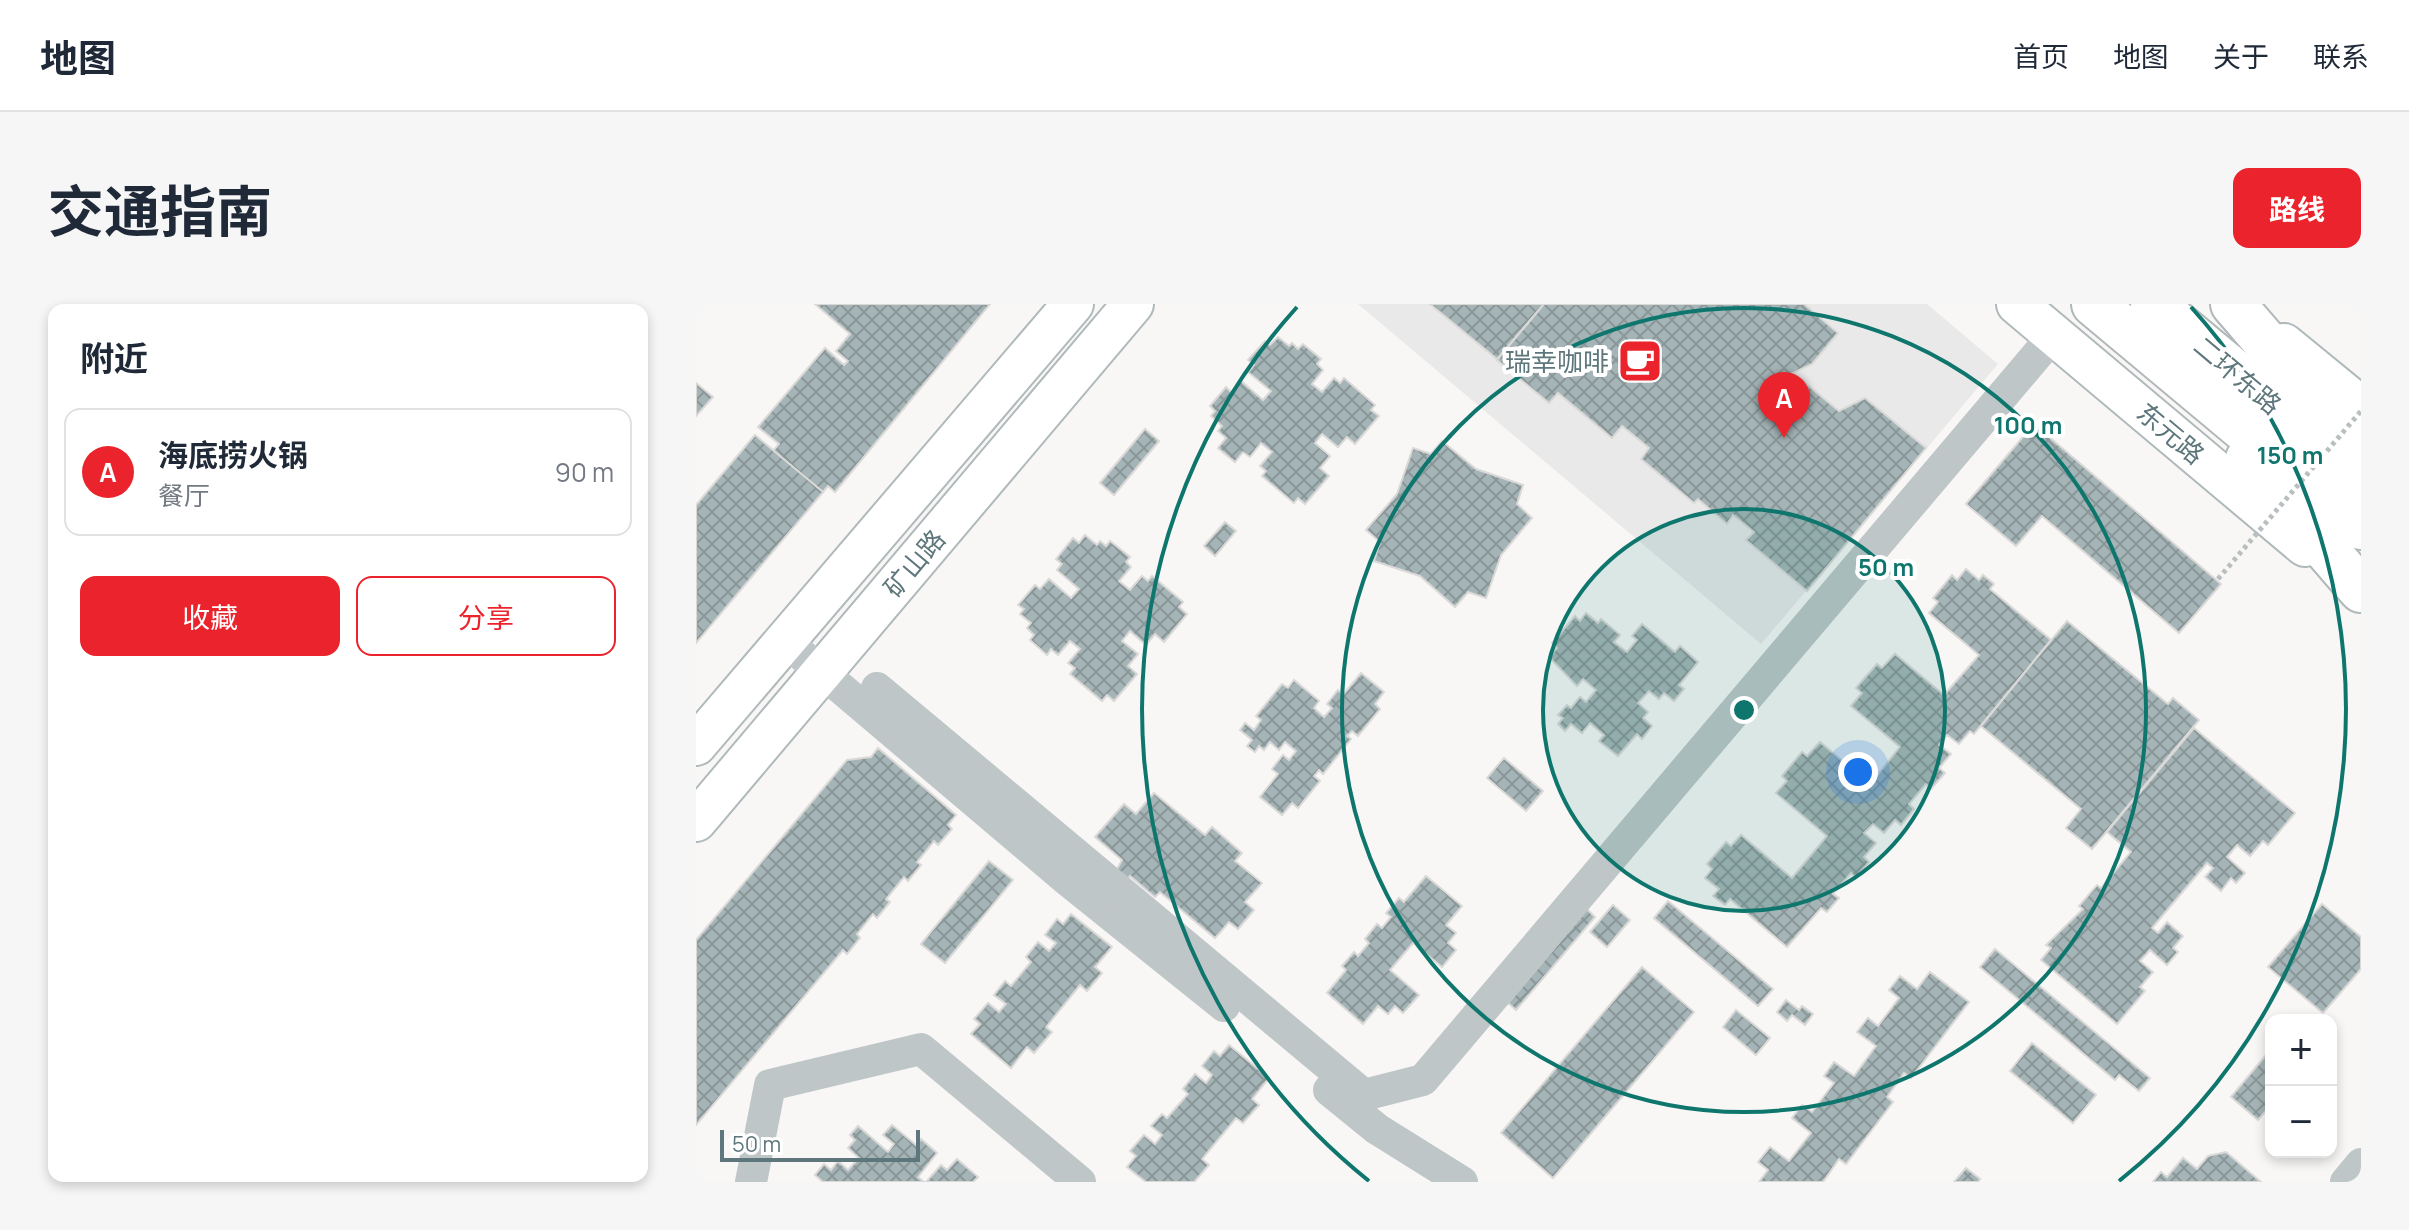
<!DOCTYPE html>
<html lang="zh">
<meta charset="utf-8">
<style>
:root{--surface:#fff;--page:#f6f6f7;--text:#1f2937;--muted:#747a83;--line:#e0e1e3;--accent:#eb232c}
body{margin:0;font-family:Manrope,"Noto Sans SC",sans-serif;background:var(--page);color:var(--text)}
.controls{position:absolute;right:24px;bottom:24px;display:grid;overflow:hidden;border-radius:16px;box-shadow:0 4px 12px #0003}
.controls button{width:72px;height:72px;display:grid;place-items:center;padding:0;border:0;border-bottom:2px solid var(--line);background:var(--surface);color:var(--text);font:40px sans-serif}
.scale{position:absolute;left:24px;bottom:20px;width:200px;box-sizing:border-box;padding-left:8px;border:4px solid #5e777c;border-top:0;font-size:22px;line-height:28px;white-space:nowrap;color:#5e777c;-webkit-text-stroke:6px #fff;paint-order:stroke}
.you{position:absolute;left:1162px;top:468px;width:28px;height:28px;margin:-20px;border:6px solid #fff;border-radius:50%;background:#1a73e8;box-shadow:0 0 0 12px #1a73e833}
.badge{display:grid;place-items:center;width:52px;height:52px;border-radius:50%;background:var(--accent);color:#fff;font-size:26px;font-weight:700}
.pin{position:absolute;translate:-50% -66px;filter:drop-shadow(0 2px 4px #0008)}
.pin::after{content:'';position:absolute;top:42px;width:28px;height:24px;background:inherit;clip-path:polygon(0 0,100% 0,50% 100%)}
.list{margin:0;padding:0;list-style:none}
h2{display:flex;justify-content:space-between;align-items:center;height:104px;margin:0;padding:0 32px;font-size:34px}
h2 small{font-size:26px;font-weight:400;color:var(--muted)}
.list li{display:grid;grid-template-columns:52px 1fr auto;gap:24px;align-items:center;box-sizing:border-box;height:128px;margin:0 16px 16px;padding:0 16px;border:2px solid var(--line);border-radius:16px}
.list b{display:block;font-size:30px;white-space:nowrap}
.list p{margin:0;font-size:26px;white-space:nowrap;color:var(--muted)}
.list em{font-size:26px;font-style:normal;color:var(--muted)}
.actions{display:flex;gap:16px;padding:24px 32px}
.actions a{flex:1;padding:18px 0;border:2px solid var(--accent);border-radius:16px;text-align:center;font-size:28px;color:var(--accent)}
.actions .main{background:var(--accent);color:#fff}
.map{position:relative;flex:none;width:1665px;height:878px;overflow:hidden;border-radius:16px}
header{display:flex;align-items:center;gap:48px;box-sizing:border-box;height:112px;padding:0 40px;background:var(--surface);border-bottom:2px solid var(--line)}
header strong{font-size:38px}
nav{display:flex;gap:44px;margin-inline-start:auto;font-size:28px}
.intro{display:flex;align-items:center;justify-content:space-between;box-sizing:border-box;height:192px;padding:0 48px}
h1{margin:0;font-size:56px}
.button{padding:20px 36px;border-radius:16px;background:var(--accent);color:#fff;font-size:28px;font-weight:700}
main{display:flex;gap:48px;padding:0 48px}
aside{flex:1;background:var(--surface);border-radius:16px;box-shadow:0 4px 12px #0003}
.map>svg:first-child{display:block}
</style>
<header>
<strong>地图</strong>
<nav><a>首页</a><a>地图</a><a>关于</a><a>联系</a></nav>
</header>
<div class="intro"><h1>交通指南</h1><a class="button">路线</a></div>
<main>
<aside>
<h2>附近<small></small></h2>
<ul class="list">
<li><span class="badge">A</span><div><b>海底捞火锅</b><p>餐厅</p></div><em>90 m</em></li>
</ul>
<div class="actions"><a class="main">收藏</a><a>分享</a></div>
</aside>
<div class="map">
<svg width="1665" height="878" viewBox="0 0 1665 878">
<defs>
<pattern id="building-cross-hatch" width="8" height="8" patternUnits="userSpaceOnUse" patternTransform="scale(2)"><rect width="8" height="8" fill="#a5b4b6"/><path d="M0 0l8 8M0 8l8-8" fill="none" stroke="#8a9799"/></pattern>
</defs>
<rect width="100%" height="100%" fill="#f8f7f5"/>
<path fill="#e9e9e9" d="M662 0H1231L1302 60 1065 340Z"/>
<g fill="url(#building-cross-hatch)" stroke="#dad9d8" stroke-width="2">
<path d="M119 0H294L139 188 132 182 127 188 77 147 83 140 62 123 129 44 148 61 152 57 140 47 154 30Z"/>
<path d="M734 0H848L801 55Z"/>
<path d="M848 0H1108L1142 29 1116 60 1097 69 1143 107 1169 94 1230 144 1111 287 1050 236 1058 228 1037 211 1031 220 1002 195 998 199 945 155 953 144 926 122 916 134 862 89 853 99 801 56Z"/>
<path d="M582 33 593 42 596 39 602 45 607 40 625 55 621 60 627 66 616 80 626 88 638 74 644 79 648 74 679 101 675 106 683 112 659 140 651 133 642 143 626 130 619 139 634 152 624 164 633 172 609 200 602 194 598 199 566 172 570 167 564 162 576 148 565 139 554 153 547 148 539 158 522 144 530 134 522 127 526 122 515 112 519 107 514 102 530 83 535 88 545 77 567 96 575 87 552 68 558 61 552 56 569 37 574 41Z"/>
<path d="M0 79 17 93 0 112Z"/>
<path d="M1338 120 1525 280 1483 329 1346 212 1320 242 1270 200Z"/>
<path d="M449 125 463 137 418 191 404 179Z"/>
<path d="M59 131 127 188 0 339V201Z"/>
<path d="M746 137 780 165 827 181 821 200 836 214 805 251 790 294 772 288 759 303 724 272 678 257 684 238 670 226 701 190 717 144 735 150Z"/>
<path d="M529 218 540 227 519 252 508 242Z"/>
<path d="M389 231 401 241 404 237 410 242 414 237 434 253 430 258 435 263 423 277 434 286 446 272 452 277 456 272 487 298 483 303 491 310 468 338 459 330 450 341 434 327 426 337 442 350 432 362 441 370 418 397 411 391 406 397 374 370 379 364 372 359 384 345 374 337 362 351 355 345 351 351 334 336 338 331 331 324 335 319 324 310 328 305 322 301 339 281 344 285 353 275 375 294 383 285 361 266 366 260 360 255 377 234 383 239Z"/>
<path d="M1270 265 1283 276 1287 271 1298 280 1294 285 1355 336 1278 430 1274 427 1263 440 1251 431 1243 441 1255 450 1243 464 1249 469 1235 485 1230 480 1213 500 1218 505 1205 521 1199 516 1188 529 1177 520 1168 529 1180 539 1168 553 1173 558 1160 574 1155 569 1137 590 1143 594 1131 608 1125 604 1091 643 1034 595 1029 601 1017 592 1023 585 1009 574 1016 565 1011 560 1030 538 1035 542 1045 531 1096 574 1131 532 1080 489 1091 477 1086 472 1106 448 1111 452 1124 438 1174 480 1204 443 1155 402 1166 389 1160 384 1181 360 1186 364 1199 350 1248 391 1283 351 1233 309 1242 298 1237 294 1256 271 1261 276Z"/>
<path d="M890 309 902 319 905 315 924 331 918 338 931 348 941 336 936 332 946 320 979 348 984 342 1002 358 983 381 988 385 978 397 968 389 963 395 953 387 942 399 952 408 947 414 956 422 946 435 941 430 922 452 903 437 908 431 894 419 886 429 875 420 869 427 862 420 867 414 862 411 871 401 875 404 884 393 890 398 900 386 887 375 881 382 853 353 861 344 856 339 879 312 884 317Z"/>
<path d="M1371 317 1472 400 1477 394 1503 416 1396 545 1370 524 1385 505 1285 422Z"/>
<path d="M665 369 688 388 679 400 684 405 662 432 656 427 651 432 655 435 627 470 623 466 618 472 624 477 602 504 596 499 586 511 564 493 582 470 576 465 587 451 593 456 600 447 589 438 583 446 574 438 568 446 563 442 559 448 551 442 556 436 544 426 549 419 558 426 565 416 560 412 586 380 592 384 598 376 623 397 618 404 628 413 636 404 631 400 642 386 647 391Z"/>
<path d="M1498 424 1599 509 1572 541 1567 537 1554 552 1541 541 1531 553 1549 569 1540 579 1535 574 1525 587 1509 573 1517 564 1511 559 1456 624 1462 629 1471 618 1487 632 1477 644 1482 648 1471 661 1454 646 1444 657 1457 668 1444 683 1449 687 1421 720 1345 656 1355 644 1350 641 1387 605 1383 602 1401 581 1405 584 1435 548 1411 528Z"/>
<path d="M182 444 260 511 252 521 256 525 242 541 238 537 221 558 225 561 212 577 208 573 190 595 194 598 181 614 177 610 161 630 164 634 151 650 147 646 0 821V636L151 456 175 453Z"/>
<path d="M808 454 847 487 830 507 791 474Z"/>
<path d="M458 489 509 531 516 523 546 549 539 557 566 579 549 598 558 606 542 625 533 618 519 634 464 588 459 593 434 572 428 579 418 571 426 556 399 533 428 500 440 510Z"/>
<path d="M293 557 317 576 249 659 225 640Z"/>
<path d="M730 572 766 602 750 621 760 629 752 639 760 646 746 663 717 639 694 666 723 691 707 709 699 702 692 710 682 702 667 720 631 689 650 666 646 662 658 648 662 652 673 639 669 635 681 620 686 624 695 613 690 609 703 594 708 598Z"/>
<path d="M972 597 1077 685 1062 702 958 614Z"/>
<path d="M1626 600 1665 633V665L1627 709 1572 663Z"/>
<path d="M917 601 934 616 911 643 894 628Z"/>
<path d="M891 605 899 613 820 706 812 699Z"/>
<path d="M375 610 416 643 399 663 406 669 391 687 384 681 350 723 356 728 338 749 331 743 315 764 275 730 284 720 278 715 292 699 303 708 310 700 298 691 309 677 315 682 335 658 330 653 342 638 353 647 360 639 349 631 361 615 367 620Z"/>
<path d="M1299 645 1454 774 1443 787 1423 771 1419 776 1284 663Z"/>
<path d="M946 663 998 708 857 874 805 829Z"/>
<path d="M1234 668 1273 698 1215 774 1208 769 1191 793 1197 798 1150 860 1143 855 1127 878H1063L1072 866 1062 858 1074 843 1093 857 1115 829 1096 814 1106 801 1116 808 1138 779 1128 772 1138 758 1158 772 1180 742 1161 728 1172 714 1182 722 1203 694 1193 686 1204 672 1221 685Z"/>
<path d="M1090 696 1103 706 1106 702 1117 710 1109 721 1096 711 1091 717 1081 708Z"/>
<path d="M1040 706 1074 734 1060 751 1027 723Z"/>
<path d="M1336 739 1400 791 1377 819 1314 767Z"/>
<path d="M533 741 573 774 556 795 563 801 547 819 540 814 506 855 513 861 498 878H450L431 863 440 852 434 847 448 831 459 840 466 831 455 822 466 810 471 814 492 790 487 785 499 770 510 779 516 771 506 762 518 747 524 752Z"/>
<path d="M1575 745V801L1562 816 1535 793Z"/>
<path d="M196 821 220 841 225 835 241 849 222 873 228 878H127L119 871 128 860 135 866 142 857 152 866 163 854 152 844 159 836 154 831 162 822 192 848 198 840 187 831Z"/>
<path d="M1530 848 1565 878H1457L1465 868 1471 873 1487 854 1501 865 1512 852Z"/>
<path d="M261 855 282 873 277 878H230L245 861 251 866Z"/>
<path d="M1270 864 1284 875 1282 878H1258Z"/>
</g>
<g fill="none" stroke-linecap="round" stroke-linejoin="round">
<g stroke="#b0b9bb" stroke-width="44">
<g id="major">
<path d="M1321 0 1609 242"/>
<path d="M1588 40 1665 103"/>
<path d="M0 441 377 0"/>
<path d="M0 517 437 0"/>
</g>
</g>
<g stroke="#b0b8ba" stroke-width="48">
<g id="highway">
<path d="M1398 0 1665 223"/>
<path d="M1457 0 1665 173"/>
<path d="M1537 0 1658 141"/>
<path d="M1552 155 1665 286"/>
</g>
</g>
<g stroke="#bfc6c8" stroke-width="32">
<path d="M88 336 370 575 528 702"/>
<path d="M181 384 668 791 727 776 1358 31"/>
<path d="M633 786 681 825 766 878"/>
<path d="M55 878 74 781 225 745 384 878"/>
<path d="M1650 878 1665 860"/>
</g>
<use href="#major" stroke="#fff" stroke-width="40"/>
<use href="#highway" stroke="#fff" stroke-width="44"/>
<path stroke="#b9bfc0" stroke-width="5" stroke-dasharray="4 4" stroke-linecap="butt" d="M1522 275 1665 107"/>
</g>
<circle cx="1048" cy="406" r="201" fill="#0f766e" fill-opacity=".12"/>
<g fill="none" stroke="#0f766e" stroke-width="4">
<circle cx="1048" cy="406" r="201"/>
<circle cx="1048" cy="406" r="402"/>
<path d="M673 877A602 602 0 0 1 601 3M1495 3A602 602 0 0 1 1423 877"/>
</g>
<defs>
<g id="cafe-square" transform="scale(2.3)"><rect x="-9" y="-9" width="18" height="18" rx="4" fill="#eb232c" stroke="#fff"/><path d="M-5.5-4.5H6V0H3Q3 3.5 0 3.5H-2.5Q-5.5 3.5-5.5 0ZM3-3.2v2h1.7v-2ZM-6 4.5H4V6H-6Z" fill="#fff"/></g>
</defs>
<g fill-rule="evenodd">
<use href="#cafe-square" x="944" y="57"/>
</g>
<g text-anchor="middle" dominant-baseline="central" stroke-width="8" stroke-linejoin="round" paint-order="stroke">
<g font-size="26" fill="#5e777c" stroke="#fff" text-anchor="end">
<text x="913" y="57">瑞幸咖啡</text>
</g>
<g font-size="26" fill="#5e777c" stroke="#fff">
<text transform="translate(1542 71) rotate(40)">二环东路</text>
<text transform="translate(1475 129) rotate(40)">东元路</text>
<text transform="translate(218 259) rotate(-50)">矿山路</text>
</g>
</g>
<circle cx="1048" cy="406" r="12" fill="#0f766e" stroke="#fff" stroke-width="4"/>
<g font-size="24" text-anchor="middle" font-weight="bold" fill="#0f766e" stroke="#fff" stroke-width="8" stroke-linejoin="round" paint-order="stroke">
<text x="1332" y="130">100 m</text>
<text x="1594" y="160">150 m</text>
<text x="1190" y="272">50 m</text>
</g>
</svg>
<div class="controls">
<button>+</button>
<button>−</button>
</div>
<div class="scale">50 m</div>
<div class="you"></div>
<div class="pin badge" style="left:1088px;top:134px">A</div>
</div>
</main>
